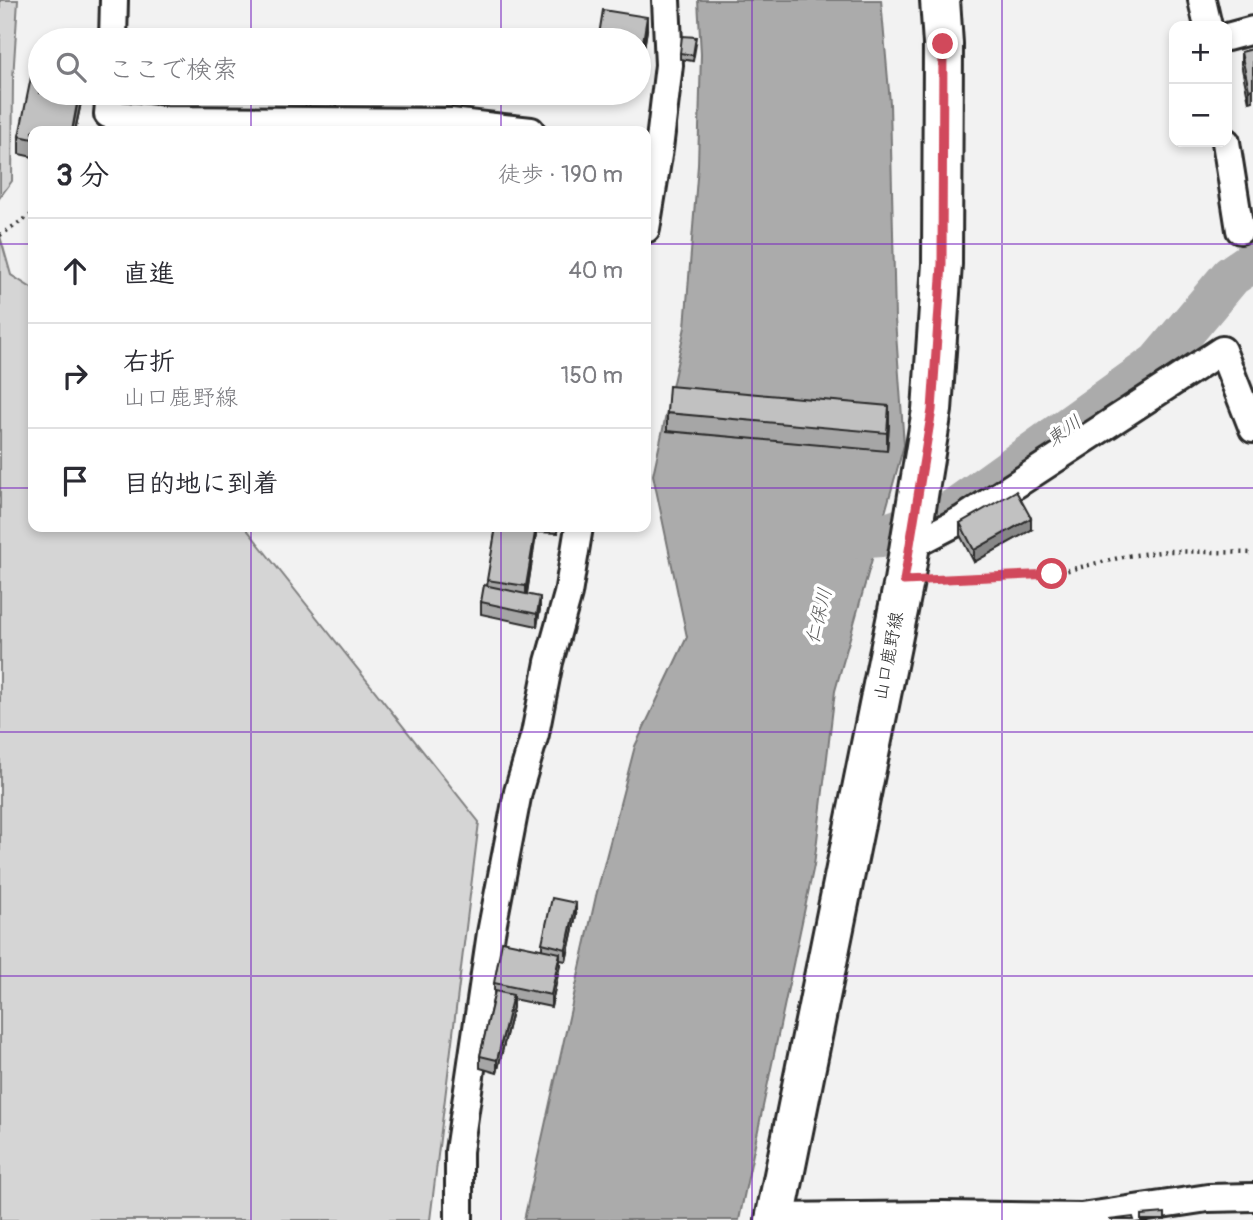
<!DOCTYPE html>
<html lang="ja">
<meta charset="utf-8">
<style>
:root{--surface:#fff;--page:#f7f7f7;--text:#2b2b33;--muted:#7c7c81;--line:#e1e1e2}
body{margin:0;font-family:Pangolin,"Klee One",sans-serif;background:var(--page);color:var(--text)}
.controls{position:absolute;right:21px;top:21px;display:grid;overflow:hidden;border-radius:14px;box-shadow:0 4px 10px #0003}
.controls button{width:63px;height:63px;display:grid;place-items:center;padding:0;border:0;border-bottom:2px solid var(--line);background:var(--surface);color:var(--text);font:35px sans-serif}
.stop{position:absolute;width:21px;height:21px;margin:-16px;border:5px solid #d1495b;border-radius:50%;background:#fff}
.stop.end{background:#d1495b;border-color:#fff;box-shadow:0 2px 7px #0008}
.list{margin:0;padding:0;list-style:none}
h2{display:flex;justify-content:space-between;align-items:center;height:91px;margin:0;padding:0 28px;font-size:30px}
h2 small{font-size:23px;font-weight:400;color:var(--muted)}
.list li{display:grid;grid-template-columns:46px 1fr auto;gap:21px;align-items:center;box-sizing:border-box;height:105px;padding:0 28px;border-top:2px solid var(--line)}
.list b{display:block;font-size:26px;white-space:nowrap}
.list p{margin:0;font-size:23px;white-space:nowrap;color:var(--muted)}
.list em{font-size:23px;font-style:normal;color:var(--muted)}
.icon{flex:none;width:38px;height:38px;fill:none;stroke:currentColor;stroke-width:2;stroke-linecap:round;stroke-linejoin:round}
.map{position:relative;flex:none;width:1253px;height:1220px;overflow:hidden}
.search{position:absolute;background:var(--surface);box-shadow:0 4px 10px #0003;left:28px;top:28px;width:623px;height:77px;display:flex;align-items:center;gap:18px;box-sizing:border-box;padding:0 24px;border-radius:38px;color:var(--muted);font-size:26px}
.panel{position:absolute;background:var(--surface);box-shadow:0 4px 10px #0003;left:28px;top:126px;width:623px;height:406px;border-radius:14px}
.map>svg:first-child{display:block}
</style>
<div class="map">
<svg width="1253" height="1220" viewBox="0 0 1253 1220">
<rect width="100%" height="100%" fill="#f2f2f2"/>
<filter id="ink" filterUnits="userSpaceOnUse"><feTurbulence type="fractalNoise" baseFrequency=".0143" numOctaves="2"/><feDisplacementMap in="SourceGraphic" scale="14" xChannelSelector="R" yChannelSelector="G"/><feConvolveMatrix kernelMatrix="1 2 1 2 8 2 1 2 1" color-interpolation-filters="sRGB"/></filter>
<g filter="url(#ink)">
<g fill="#d5d5d5" stroke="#808080" stroke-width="2">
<path d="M0 0H18L13 79 12 181 0 197Z"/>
<path d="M0 236 11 275 33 289V527H245L479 822 430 1220H0Z"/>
</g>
<path fill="#ababab" stroke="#787878" stroke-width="2" d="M698 0H881L890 103 895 319 904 445 835 691 814 865 739 1220H524L596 896 635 746 687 637 653 475 685 327 698 165 701 54Z"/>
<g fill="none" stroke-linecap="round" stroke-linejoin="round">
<path stroke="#ababab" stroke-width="42" d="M838 539 881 536 952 511 1158 363 1231 276 1253 261"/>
<g stroke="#2b2b2b" stroke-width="32">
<g id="street">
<path d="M1202 0 1208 26"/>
<path d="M1227 37 1253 30"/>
<path d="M113 40 114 0"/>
<path d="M110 93 108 114 165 120 450 122 531 131"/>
<path d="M1226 142 1240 230"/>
<path d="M646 229 659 149 669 65 666 0"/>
<path d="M911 546 963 519 1222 350 1253 429"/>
<path d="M776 1217 943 1215 1081 1217 1208 1198 1253 1197"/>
<path d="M459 1220V1151L491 933 518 792 535 734 549 662 568 594 579 527"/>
</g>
</g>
<g stroke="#2b2b2b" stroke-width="44">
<path id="primary" d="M775 1220 904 581 932 410 942 264 943 44 940 0"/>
</g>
<g stroke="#2b2b2b" stroke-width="4.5" stroke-dasharray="2 5" stroke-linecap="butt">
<path d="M0 235 33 214"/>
<path d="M935 580 1052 574 1127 556 1168 551 1253 553"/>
</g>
<use href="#street" stroke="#fff" stroke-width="26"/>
<use href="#primary" stroke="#fff" stroke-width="38"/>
</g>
<g fill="#a6a6a6" stroke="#2b2b2b" stroke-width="2">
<path d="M647 30 643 54H639V40H599V35Z"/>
<path d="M696 44 693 61 680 59V53Z"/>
<path d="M1253 49V101L1249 102 1241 64V52Z"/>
<path d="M40 93H83L75 131H33V157L19 154V136Z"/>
<path d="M667 413 889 424 887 451 667 431Z"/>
<path d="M960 523 1031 530 974 562 960 535Z"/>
<path d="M496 527H558V533L536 532 527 594 540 609 537 626 481 614V602L487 586Z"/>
<path d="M576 915 566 961 560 960V965L551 1007 513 999V1007L497 1073 480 1068V1056L494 995V983L542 949V943Z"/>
</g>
<g fill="#878787" stroke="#2b2b2b" stroke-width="2">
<path d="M647 17V30L643 54V42Z"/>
<path d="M1253 89V101L1249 102V90Z"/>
<path d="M79 93H83L75 131H72Z"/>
<path d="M889 406V424L887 451V433Z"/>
<path d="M1031 518V530L974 562V550Z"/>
<path d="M536 527V536L526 598V586Z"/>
<path d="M540 597V609L537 626V614Z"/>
<path d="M576 903V915L566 961V949Z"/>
<path d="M560 953V965L551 1007V995Z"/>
<path d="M513 995V1007L497 1073V1060Z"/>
</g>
<g fill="#c1c1c1" stroke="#2b2b2b" stroke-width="2">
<path d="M603 10 647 17 643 42 639 41V40H632L599 35Z"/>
<path d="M682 36 696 37 693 55 680 53Z"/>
<path d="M575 37 599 40H574Z"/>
<path d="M1253 49V89L1249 90 1241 52Z"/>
<path d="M35 58 40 59V93H79L72 131H33V139L19 136Z"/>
<path d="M669 386 889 406 887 433 667 413Z"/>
<path d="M1016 491 1031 518 974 550 960 523Z"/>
<path d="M496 527H536L526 586 487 580Z"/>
<path d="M484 585 540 597 537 614 481 602Z"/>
<path d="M552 898 576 903 566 949 542 943Z"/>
<path d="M502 941 560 953 551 995 494 983Z"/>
<path d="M495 991 513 995 497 1060 480 1056Z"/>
<path d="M1165 1213V1220H1141V1215Z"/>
<path d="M1133 1217 1134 1220H1109Z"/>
</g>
</g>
<g fill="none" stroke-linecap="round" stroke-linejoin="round" filter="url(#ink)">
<path stroke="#d1495b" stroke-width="9" d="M943 44 942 264 932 410 904 581 1052 574"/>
</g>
<path fill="none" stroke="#7b2cbf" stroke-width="2" stroke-opacity="0.55" d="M251 0V40M501 0V40M752 0V1220M1002 0V1220M251 93V131M501 93V131M0 244H33M646 244H1253M0 488H33M646 488H1253M251 527V1220M501 527V1220M0 732H1253M0 976H1253"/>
<g text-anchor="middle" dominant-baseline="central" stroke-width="7" stroke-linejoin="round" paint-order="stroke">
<g font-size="18" fill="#2b2b2b" stroke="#fff">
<text transform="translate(889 656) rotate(-79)">山口鹿野線</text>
</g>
<g font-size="19" font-style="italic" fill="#585858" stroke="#fff">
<text transform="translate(1064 431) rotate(-36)">東川</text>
<text transform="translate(819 616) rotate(-76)">仁保川</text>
</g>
</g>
</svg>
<div class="controls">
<button>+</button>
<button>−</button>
</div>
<div class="stop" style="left:1052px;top:574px"></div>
<div class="stop end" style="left:943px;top:44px"></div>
<div class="search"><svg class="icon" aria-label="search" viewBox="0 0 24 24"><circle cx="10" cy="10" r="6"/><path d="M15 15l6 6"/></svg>ここで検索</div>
<section class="panel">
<h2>3 分<small>徒歩 · 190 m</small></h2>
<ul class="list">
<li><svg class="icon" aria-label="ahead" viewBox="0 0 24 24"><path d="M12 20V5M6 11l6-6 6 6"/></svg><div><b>直進</b></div><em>40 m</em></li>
<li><svg class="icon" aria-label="right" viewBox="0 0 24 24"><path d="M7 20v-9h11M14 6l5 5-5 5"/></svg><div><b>右折</b><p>山口鹿野線</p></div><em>150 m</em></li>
<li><svg class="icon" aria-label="arrive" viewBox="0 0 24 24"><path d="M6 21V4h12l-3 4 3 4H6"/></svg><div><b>目的地に到着</b></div></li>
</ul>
</section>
</div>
